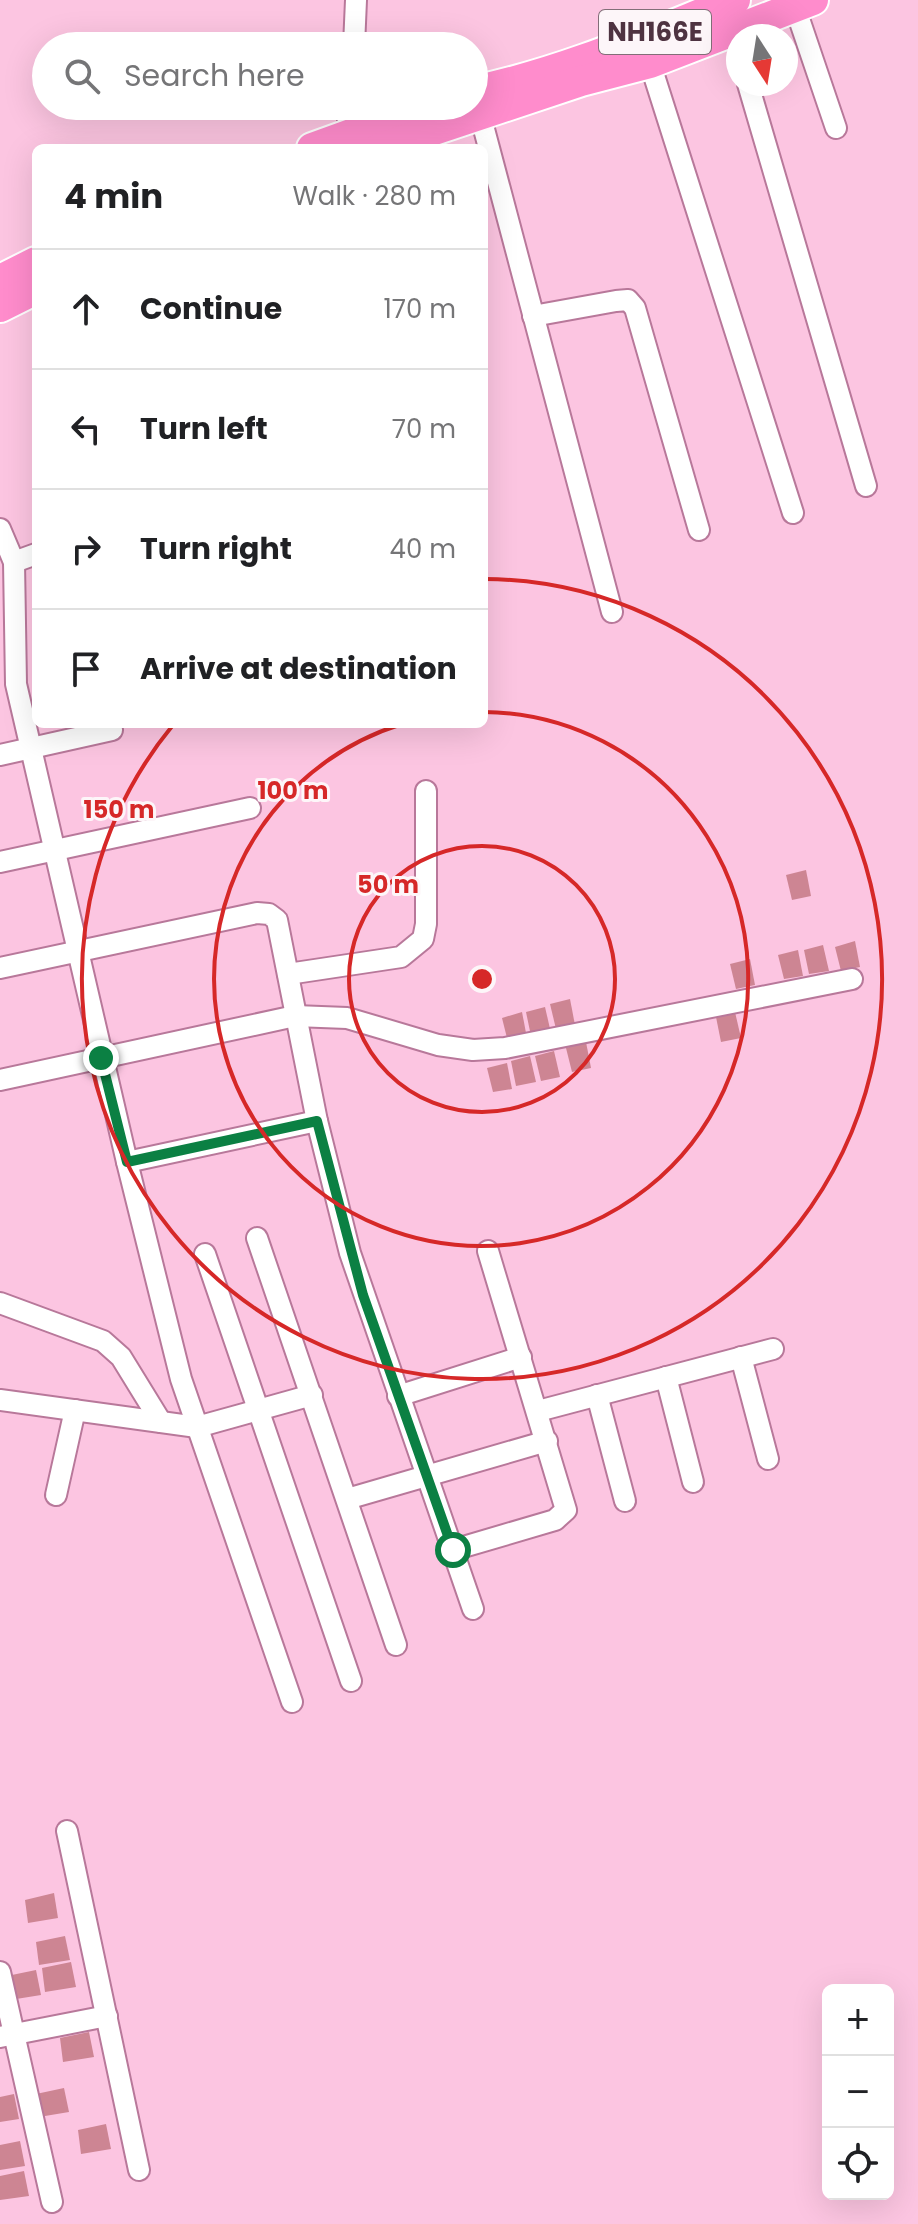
<!DOCTYPE html>
<meta charset="utf-8">
<style>
:root{--surface:#fff;--page:#f2f2f2;--text:#202124;--muted:#757577;--line:#e0e0e0}
body{margin:0;font-family:Poppins,sans-serif;background:var(--page);color:var(--text)}
.controls{position:absolute;right:24px;bottom:24px;display:grid;overflow:hidden;border-radius:12px;box-shadow:0 8px 32px #0002}
.controls button{width:72px;height:72px;display:grid;place-items:center;padding:0;border:0;border-bottom:2px solid var(--line);background:var(--surface);color:var(--text);font:40px sans-serif}
.compass{position:absolute;left:726px;top:24px;width:72px;height:72px;border-radius:50%;background:var(--surface);box-shadow:0 8px 32px #0002;rotate:168deg}
.stop{position:absolute;width:24px;height:24px;margin:-18px;border:6px solid #0b8043;border-radius:50%;background:#fff}
.stop.end{background:#0b8043;border-color:#fff;box-shadow:0 2px 8px #0008}
.list{margin:0;padding:0;list-style:none}
h2{display:flex;justify-content:space-between;align-items:center;height:104px;margin:0;padding:0 32px;font-size:34px}
h2 small{font-size:26px;font-weight:400;color:var(--muted)}
.list li{display:grid;grid-template-columns:52px 1fr auto;gap:24px;align-items:center;box-sizing:border-box;height:120px;padding:0 32px;border-top:2px solid var(--line)}
.list b{display:block;font-size:30px;white-space:nowrap}
.list em{font-size:26px;font-style:normal;color:var(--muted)}
.icon{flex:none;width:44px;height:44px;fill:none;stroke:currentColor;stroke-width:2;stroke-linecap:round;stroke-linejoin:round}
.map{position:relative;flex:none;width:918px;height:2224px;overflow:hidden}
.search{position:absolute;background:var(--surface);box-shadow:0 8px 32px #0002;left:32px;top:32px;width:456px;height:88px;display:flex;align-items:center;gap:20px;box-sizing:border-box;padding:0 28px;border-radius:44px;color:var(--muted);font-size:30px}
.panel{position:absolute;background:var(--surface);box-shadow:0 8px 32px #0002;left:32px;top:144px;width:456px;height:584px;border-radius:12px}
.map>svg:first-child{display:block}
</style>
<div class="map">
<svg width="918" height="2224" viewBox="0 0 918 2224">
<rect width="100%" height="100%" fill="#fcc5e1"/>
<g fill="#cd8593">
<path d="M806 870 811 896 792 900 786 875Z"/>
<path d="M855 941 860 967 841 971 835 947Z"/>
<path d="M823 945 829 971 809 974 804 950Z"/>
<path d="M798 950 803 976 784 979 778 955Z"/>
<path d="M750 959 755 985 736 989 730 964Z"/>
<path d="M570 999 575 1025 556 1029 550 1004Z"/>
<path d="M545 1007 551 1033 531 1036 526 1012Z"/>
<path d="M522 1012 527 1038 508 1042 502 1018Z"/>
<path d="M735 1012 741 1038 721 1042 716 1017Z"/>
<path d="M586 1042 591 1068 572 1072 566 1048Z"/>
<path d="M554 1051 560 1077 541 1081 535 1056Z"/>
<path d="M530 1056 536 1082 516 1086 511 1061Z"/>
<path d="M507 1063 512 1089 493 1092 487 1068Z"/>
<path d="M54 1893 58 1918 28 1923 25 1900Z"/>
<path d="M65 1936 70 1960 39 1965 36 1942Z"/>
<path d="M71 1962 76 1987 45 1992 42 1968Z"/>
<path d="M36 1970 41 1995 10 2000 7 1976Z"/>
<path d="M89 2032 94 2057 63 2062 60 2038Z"/>
<path d="M64 2088 69 2112 39 2117 36 2094Z"/>
<path d="M14 2094 19 2119 0 2122V2097Z"/>
<path d="M106 2124 111 2149 81 2154 78 2130Z"/>
<path d="M20 2141 25 2166 0 2170V2145Z"/>
<path d="M24 2171 29 2196 0 2200V2176Z"/>
</g>
<g fill="none" stroke-linecap="round" stroke-linejoin="round">
<g stroke="#b8789a" stroke-width="24">
<g id="minor">
<path d="M795 7 836 128"/>
<path d="M354 46 356 0"/>
<path d="M650 63 793 513"/>
<path d="M748 84 866 486"/>
<path d="M480 114 612 612"/>
<path d="M347 135 349 106"/>
<path d="M533 316 616 301 628 300 635 308 699 530"/>
<path d="M0 529 14 562 16 684 127 1162 181 1379 292 1702"/>
<path d="M14 562 36 554"/>
<path d="M0 755 112 730"/>
<path d="M0 862 250 808"/>
<path d="M0 968 257 913 269 914 277 920 317 1121 350 1253 473 1609"/>
<path d="M288 974 401 957 423 939 426 924V791"/>
<path d="M0 1080 295 1016 347 1018 438 1045 473 1050 505 1048 852 979"/>
<path d="M127 1162 317 1121"/>
<path d="M257 1238 396 1645"/>
<path d="M205 1254 351 1681"/>
<path d="M0 1303 103 1341 121 1357 161 1422"/>
<path d="M741 1357 768 1459"/>
<path d="M666 1377 693 1482"/>
<path d="M597 1395 625 1501"/>
<path d="M398 1396 521 1357"/>
<path d="M0 1400 197 1427 312 1395"/>
<path d="M538 1411 773 1349"/>
<path d="M56 1495 75 1410"/>
<path d="M347 1499 547 1441"/>
<path d="M453 1550 555 1520 566 1510 488 1251"/>
<path d="M67 1831 139 2170"/>
<path d="M0 1972 52 2202"/>
<path d="M0 2037 107 2016"/>
</g>
</g>
<g stroke="#fff" stroke-width="34">
<g id="highway">
<path d="M474 91C568 71 647 35 735 0"/>
<path d="M312 148 428 106"/>
<path d="M380 148 581 81 650 63 813 0"/>
<path d="M0 280 36 262"/>
<path d="M0 307 36 289"/>
</g>
</g>
<use href="#minor" stroke="#fff" stroke-width="20"/>
<use href="#highway" stroke="#ff8ccc" stroke-width="30"/>
</g>
<g fill="none" stroke-linecap="round" stroke-linejoin="round">
<path stroke="#0b8043" stroke-width="10" d="M101 1058 127 1162 317 1121 363 1295 453 1550"/>
</g>
<g fill="none" stroke="#d62828" stroke-width="4">
<circle cx="482" cy="979" r="133"/>
<path d="M484 712A267 267 0 1 1 402 724"/>
<path d="M485 579A400 400 0 1 1 173 725"/>
</g>
<g text-anchor="middle" dominant-baseline="central" stroke-width="6" stroke-linejoin="round" paint-order="stroke">
<rect fill="#fdf6f9" stroke="#826e78" stroke-width="2" x="599" y="10" width="112" height="44" rx="6"/>
<g font-size="26" font-weight="bold" fill="#4e3341">
<text x="655" y="32">NH166E</text>
</g>
</g>
<circle cx="482" cy="979" r="12" fill="#d62828" stroke="#fdf6f9" stroke-width="4"/>
<g font-size="24" text-anchor="middle" font-weight="bold" fill="#d62828" stroke="#fdf6f9" stroke-width="6" stroke-linejoin="round" paint-order="stroke">
<text x="293" y="799">100 m</text>
<text x="119" y="818">150 m</text>
<text x="388" y="893">50 m</text>
</g>
</svg>
<div class="controls">
<button>+</button>
<button>−</button>
<button><svg class="icon" aria-label="locate" viewBox="0 0 24 24"><circle cx="12" cy="12" r="6"/><path d="M12 2v4M12 18v4M2 12h4M18 12h4"/></svg></button>
</div>
<svg class="compass" viewBox="-18 -18 36 36"><path d="M0-13l5 13h-10z" fill="#e53935"/><path d="M0 13l5-13h-10z" fill="#757577"/></svg>
<div class="stop" style="left:453px;top:1550px"></div>
<div class="stop end" style="left:101px;top:1058px"></div>
<div class="search"><svg class="icon" aria-label="search" viewBox="0 0 24 24"><circle cx="10" cy="10" r="6"/><path d="M15 15l6 6"/></svg>Search here</div>
<section class="panel">
<h2>4 min<small>Walk · 280 m</small></h2>
<ul class="list">
<li><svg class="icon" aria-label="ahead" viewBox="0 0 24 24"><path d="M12 20V5M6 11l6-6 6 6"/></svg><div><b>Continue</b></div><em>170 m</em></li>
<li><svg class="icon" aria-label="left" viewBox="0 0 24 24"><path d="M17 20v-9H6M10 6l-5 5 5 5"/></svg><div><b>Turn left</b></div><em>70 m</em></li>
<li><svg class="icon" aria-label="right" viewBox="0 0 24 24"><path d="M7 20v-9h11M14 6l5 5-5 5"/></svg><div><b>Turn right</b></div><em>40 m</em></li>
<li><svg class="icon" aria-label="arrive" viewBox="0 0 24 24"><path d="M6 21V4h12l-3 4 3 4H6"/></svg><div><b>Arrive at destination</b></div></li>
</ul>
</section>
</div>
